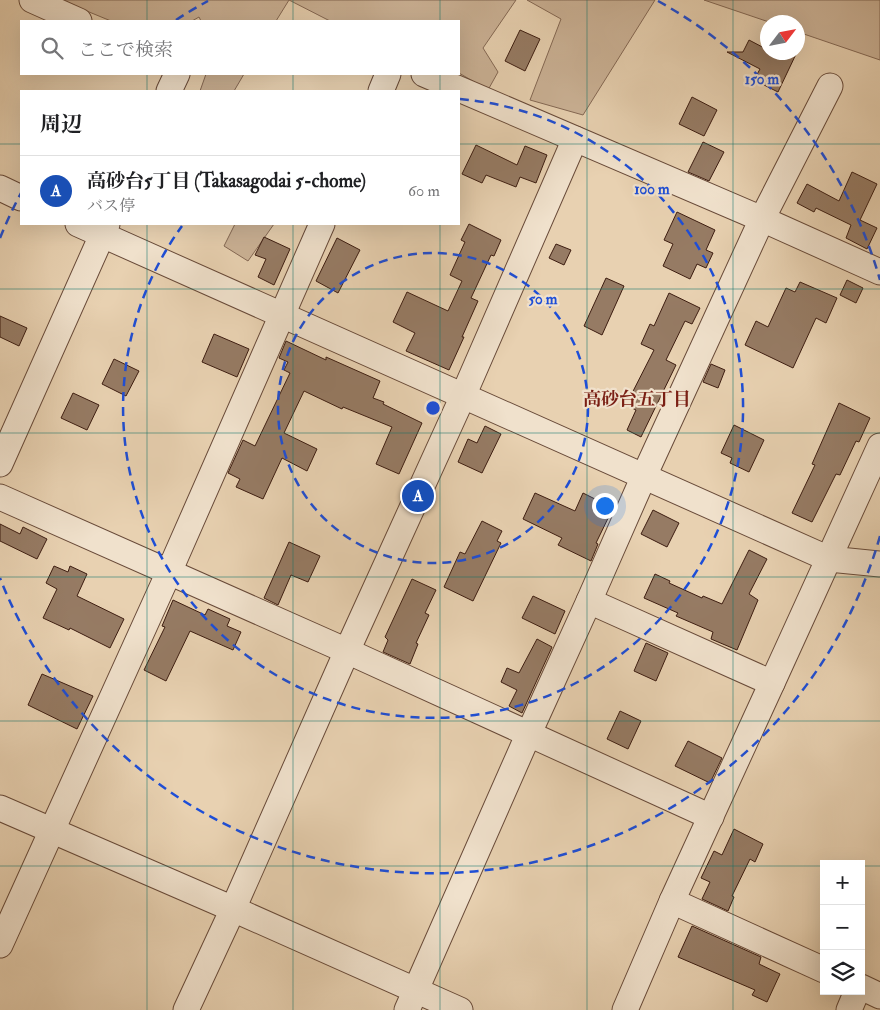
<!DOCTYPE html>
<html lang="ja">
<meta charset="utf-8">
<style>
:root{--surface:#fff;--page:#f2f2f2;--text:#202124;--muted:#757577;--line:#e0e0e0;--accent:#8f2418}
body{margin:0;font-family:"IM FELL Double Pica","Noto Serif JP",serif;background:var(--page);color:var(--text)}
.controls{position:absolute;right:15px;bottom:15px;display:grid;overflow:hidden;border-radius:0px;box-shadow:0 5px 20px #0002}
.controls button{width:45px;height:45px;display:grid;place-items:center;padding:0;border:0;border-bottom:1px solid var(--line);background:var(--surface);color:var(--text);font:25px sans-serif}
.compass{position:absolute;left:760px;top:15px;width:45px;height:45px;border-radius:50%;background:var(--surface);box-shadow:0 5px 20px #0002;rotate:58deg}
.you{position:absolute;left:604px;top:505px;width:18px;height:18px;margin:-12px;border:4px solid #fff;border-radius:50%;background:#1a73e8;box-shadow:0 0 0 8px #1a73e833}
.badge{display:grid;place-items:center;width:32px;height:32px;border-radius:50%;background:var(--accent);color:#fff;font-size:16px;font-weight:700}
.pin{position:absolute;translate:-50% -50%;border:2px solid #fff;box-shadow:0 1px 5px #0006}
.list{margin:0;padding:0;list-style:none}
h2{display:flex;justify-content:space-between;align-items:center;height:65px;margin:0;padding:0 20px;font-size:21px}
h2 small{font-size:16px;font-weight:400;color:var(--muted)}
.list li{display:grid;grid-template-columns:32px 1fr auto;gap:15px;align-items:center;box-sizing:border-box;height:70px;padding:0 20px;border-top:1px solid var(--line)}
.list b{display:block;font-size:19px;white-space:nowrap}
.list p{margin:0;font-size:16px;white-space:nowrap;color:var(--muted)}
.list em{font-size:16px;font-style:normal;color:var(--muted)}
.icon{flex:none;width:28px;height:28px;fill:none;stroke:currentColor;stroke-width:2;stroke-linecap:round;stroke-linejoin:round}
.map{position:relative;flex:none;width:880px;height:1010px;overflow:hidden}
.search{position:absolute;background:var(--surface);box-shadow:0 5px 20px #0002;left:20px;top:20px;width:440px;height:55px;display:flex;align-items:center;gap:12px;box-sizing:border-box;padding:0 18px;border-radius:0px;color:var(--muted);font-size:19px}
.panel{position:absolute;background:var(--surface);box-shadow:0 5px 20px #0002;left:20px;top:90px;width:440px;height:135px;border-radius:0px}
.map>svg:first-child{display:block}
</style>
<div class="map">
<svg width="880" height="1010" viewBox="0 0 880 1010">
<rect width="100%" height="100%" fill="#e8d1b1"/>
<filter id="stains"><feTurbulence type="fractalNoise" baseFrequency=".004" numOctaves="4"/><feColorMatrix values="0 0 0 0 .2 0 0 0 0 .09 0 0 0 0 .02 0 0 0 .5 -.17"/></filter>
<radialGradient id="worn" r=".72"><stop offset=".6" stop-color="#630" stop-opacity="0"/><stop offset="1" stop-color="#630" stop-opacity=".3"/></radialGradient>
<g fill="#cbb296" stroke="#846854">
<path d="M60 0H516L483 48 498 72 488 90 459 73V21H330L289 0 276 21H201L199 17 192 21H111Z"/>
<path d="M527 0H655L583 115 530 100 561 19Z"/>
<path d="M704 0H880V60L798 32V22H769Z"/>
<path d="M206 74H244L234 91H200Z"/>
<path d="M235 224H274L248 261 224 246Z"/>
</g>
<g fill="#967b64" stroke="#3d1d11">
<path d="M520 30 540 39 525 71 505 61Z"/>
<path d="M749 40 768 50V52H797L778 92 754 80 760 69 727 52H743Z"/>
<path d="M692 97 717 110 704 136 679 124Z"/>
<path d="M703 142 724 152 709 181 688 172Z"/>
<path d="M476 145 517 165 525 146 547 155 536 183 520 177 516 187 486 175 482 183 462 174Z"/>
<path d="M852 172 877 184 860 220 877 228 867 249 846 238 851 225 816 208 814 212 797 203 807 184 839 201Z"/>
<path d="M677 212 715 230 706 250 713 253 706 268 697 264 690 279 663 266 673 244 664 240Z"/>
<path d="M469 224 501 240 494 256 491 255 471 298 478 301 462 337H464L449 370 406 351 415 333 393 322 407 292 448 311 462 281 450 275 465 242 461 240Z"/>
<path d="M264 237 290 249 274 285 258 277 266 259 255 255Z"/>
<path d="M337 238 360 250 338 293 316 281Z"/>
<path d="M556 244 571 250 564 265 549 258Z"/>
<path d="M606 278 624 286 602 335 584 326Z"/>
<path d="M847 280 863 288 856 303 840 295Z"/>
<path d="M800 282 837 298 826 323 816 318 793 368 745 345 756 321 768 327 786 288 795 292Z"/>
<path d="M669 293 700 308 692 324 685 321 666 360 676 365 641 437 627 430 636 410 626 405 654 350 641 344 650 324 654 326Z"/>
<path d="M0 316 27 328 19 346 0 337Z"/>
<path d="M214 334 249 349 237 377 202 362Z"/>
<path d="M286 341 326 360V357L380 381 373 398 384 402 383 404 422 423 399 474 376 464 392 427 343 407 342 409 304 391 284 433 317 449 307 471 282 458 263 499 236 487 240 479 228 473 243 440 255 446 290 373 284 370 288 362 279 358Z"/>
<path d="M114 359 139 371 126 396 102 384Z"/>
<path d="M711 364 725 370 718 388 703 382Z"/>
<path d="M73 393 99 405 87 430 61 418Z"/>
<path d="M839 403 870 418 859 442 856 441 840 475 836 474 812 522 792 513 815 465 812 464Z"/>
<path d="M734 425 764 440 749 472 730 463 732 458 721 453Z"/>
<path d="M485 426 501 434 482 473 458 462 468 439 477 443Z"/>
<path d="M535 493 575 511 583 493 613 508 596 543 598 544 591 561 558 545 562 538 523 519Z"/>
<path d="M653 510 679 523 667 547 641 534Z"/>
<path d="M482 521 502 531 497 541 501 543 473 601 444 587 460 552 465 554Z"/>
<path d="M0 524 20 534 23 527 47 539 37 559 0 541Z"/>
<path d="M289 542 320 556 308 582 291 575 278 605 264 598Z"/>
<path d="M749 550 767 559 749 594 758 600 737 650 711 639 713 632 676 616 678 613 644 598 655 574 670 581 669 583 702 598 703 596 722 604Z"/>
<path d="M54 566 68 572 70 566 87 574 77 596 124 619 110 648 70 628 69 630 43 618 57 589 46 583Z"/>
<path d="M412 579 436 590 425 613 429 615 416 643 418 644 410 664 383 652 388 640 385 637Z"/>
<path d="M533 596 565 611 555 634 522 618Z"/>
<path d="M173 600 205 615 208 609 230 619 227 626 241 632 233 650 190 631 166 681 144 670 165 627 162 626Z"/>
<path d="M537 639 552 647 522 713 509 706 517 690 501 682 507 668 519 673Z"/>
<path d="M646 643 668 653 656 681 634 671Z"/>
<path d="M42 674 93 696 77 729 28 705Z"/>
<path d="M620 711 641 721 628 749 607 739Z"/>
<path d="M688 741 722 758 710 783 675 766Z"/>
<path d="M734 829 763 844 755 862 750 859 732 896 734 897 728 911 702 899 710 882 701 878 714 851 722 855Z"/>
<path d="M692 926 761 957 759 964 780 974 767 1002 752 995 755 990 678 957Z"/>
</g>
<g fill="none" stroke-linecap="round" stroke-linejoin="round">
<g stroke="#684a39" stroke-width="27">
<g id="minor">
<path d="M32 0 79 21"/>
<path d="M424 74 762 219 880 272"/>
<path d="M169 91 177 74"/>
<path d="M381 91 388 74"/>
<path d="M0 188 21 198"/>
<path d="M78 224 829 559 880 564"/>
<path d="M0 464 107 224"/>
<path d="M0 497 347 651 711 817"/>
<path d="M589 601 772 683"/>
<path d="M0 808 233 909 460 1010"/>
<path d="M672 901 824 970"/>
<path d="M0 945 169 572 322 224"/>
<path d="M861 987 880 996"/>
<path d="M186 1010 233 909 347 651 463 396 575 139"/>
<path d="M407 1010 529 733 589 601 644 476 762 219 830 86"/>
<path d="M625 1010 672 901 772 683 880 446"/>
<path d="M849 1010 857 991"/>
</g>
</g>
<use href="#minor" stroke="#f0e1cc" stroke-width="25"/>
</g>
<path fill="none" stroke="#0f766e" stroke-width="1" stroke-opacity="0.55" d="M147 0V21M293 0V21M440 0V21M587 0V1010M733 0V1010M147 74V91M293 74V91M440 74V91M0 144H21M459 144H880M147 224V1010M293 224V1010M440 224V1010M0 289H880M0 433H880M0 577H880M0 721H880M0 866H824M861 866H880"/>
<g fill="none" stroke="#1d4ed8" stroke-width="2.5" stroke-dasharray="9 6">
<circle cx="433" cy="408" r="155"/>
<path d="M460 99A310 310 0 1 1 182 226"/>
<path d="M880 536A465 465 0 0 1 0 578M0 238A465 465 0 0 1 21 193M176 20A465 465 0 0 1 208 1M658 1A465 465 0 0 1 880 280"/>
</g>
<g text-anchor="middle" dominant-baseline="central" stroke-width="4.5" stroke-linejoin="round" paint-order="stroke">
<g font-size="18" font-weight="bold" fill="#7a1f14" stroke="#f0e1cc">
<text x="637" y="399">高砂台五丁目</text>
</g>
</g>
<circle cx="433" cy="408" r="8" fill="#1d4ed8" stroke="#f0e1cc" stroke-width="2.5"/>
<g font-size="15" text-anchor="middle" font-weight="bold" fill="#1d4ed8" stroke="#f0e1cc" stroke-width="4.5" stroke-linejoin="round" paint-order="stroke">
<text x="762" y="84">150 m</text>
<text x="652" y="194">100 m</text>
<text x="543" y="304">50 m</text>
</g>
<rect width="100%" height="100%" filter="url(#stains)"/>
<rect width="100%" height="100%" fill="url(#worn)"/>
</svg>
<div class="controls">
<button>+</button>
<button>−</button>
<button><svg class="icon" aria-label="layers" viewBox="0 0 24 24"><path d="M12 4l9 5-9 5-9-5zM3 14l9 5 9-5"/></svg></button>
</div>
<svg class="compass" viewBox="-18 -18 36 36"><path d="M0-13l5 13h-10z" fill="#e53935"/><path d="M0 13l5-13h-10z" fill="#757577"/></svg>
<div class="you"></div>
<div class="pin badge" style="left:418px;top:496px;background:#1a4fb4">A</div>
<div class="search"><svg class="icon" aria-label="search" viewBox="0 0 24 24"><circle cx="10" cy="10" r="6"/><path d="M15 15l6 6"/></svg>ここで検索</div>
<section class="panel">
<h2>周辺<small></small></h2>
<ul class="list">
<li><span class="badge" style="background:#1a4fb4">A</span><div><b>高砂台5丁目 (Takasagodai 5-chome)</b><p>バス停</p></div><em>60 m</em></li>
</ul>
</section>
</div>
